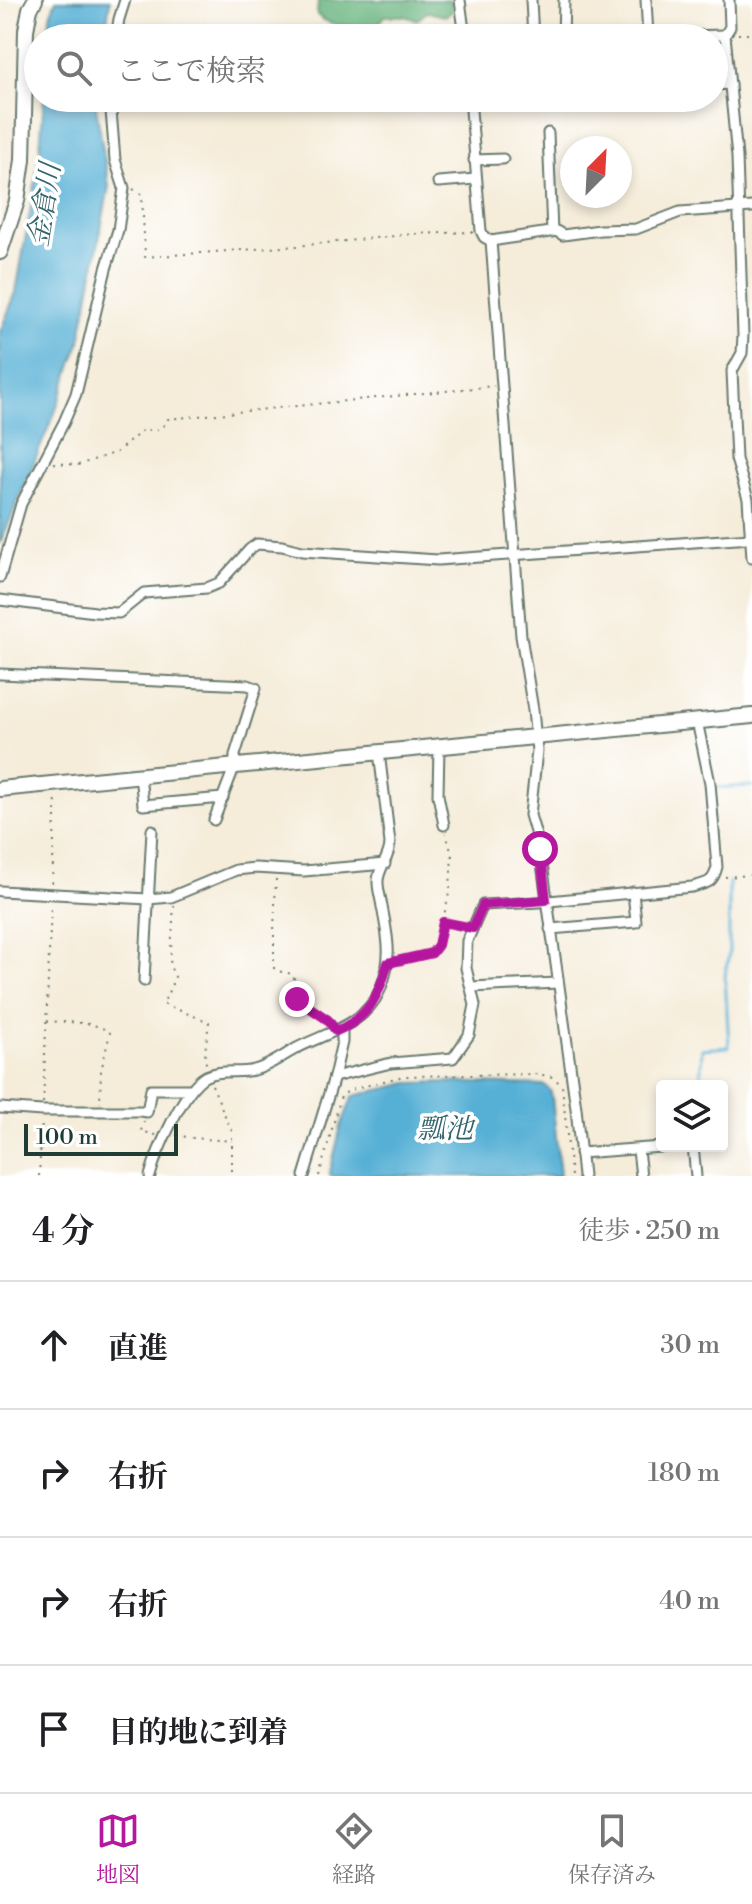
<!DOCTYPE html>
<html lang="ja">
<meta charset="utf-8">
<style>
:root{--surface:#fff;--page:#f6f6f6;--text:#202124;--muted:#757577;--line:#e0e0e0;--accent:#b5179e}
body{margin:0;font-family:"Libre Bodoni","Noto Serif JP",serif;background:var(--page);color:var(--text)}
.controls{position:absolute;right:24px;bottom:24px;display:grid;overflow:hidden;border-radius:8px;box-shadow:0 4px 12px #0003}
.controls button{width:72px;height:72px;display:grid;place-items:center;padding:0;border:0;border-bottom:2px solid var(--line);background:var(--surface);color:var(--text);font:40px sans-serif}
.compass{position:absolute;left:560px;top:136px;width:72px;height:72px;border-radius:50%;background:var(--surface);box-shadow:0 4px 12px #0003;rotate:24deg}
.scale{position:absolute;left:24px;bottom:20px;width:154px;box-sizing:border-box;padding-left:8px;border:4px solid #1f3d34;border-top:0;font-size:22px;line-height:28px;white-space:nowrap;color:#1f3d34;-webkit-text-stroke:6px #fff;paint-order:stroke}
.stop{position:absolute;width:24px;height:24px;margin:-18px;border:6px solid #b5179e;border-radius:50%;background:#fff}
.stop.end{background:#b5179e;border-color:#fff;box-shadow:0 2px 8px #0008}
.list{margin:0;padding:0;list-style:none}
h2{display:flex;justify-content:space-between;align-items:center;height:104px;margin:0;padding:0 32px;font-size:34px}
h2 small{font-size:26px;font-weight:400;color:var(--muted)}
.list li{display:grid;grid-template-columns:52px 1fr auto;gap:24px;align-items:center;box-sizing:border-box;height:128px;padding:0 32px;border-top:2px solid var(--line)}
.list b{display:block;font-size:30px;white-space:nowrap}
.list em{font-size:26px;font-style:normal;color:var(--muted)}
.icon{flex:none;width:44px;height:44px;fill:none;stroke:currentColor;stroke-width:2;stroke-linecap:round;stroke-linejoin:round}
.map{position:relative;flex:none;width:752px;height:1176px;overflow:hidden}
.search{position:absolute;background:var(--surface);box-shadow:0 4px 12px #0003;left:24px;right:24px;top:24px;height:88px;display:flex;align-items:center;gap:20px;box-sizing:border-box;padding:0 28px;border-radius:44px;color:var(--muted);font-size:30px}
.sheet{height:616px;background:var(--surface)}
nav{display:flex;justify-content:space-around;align-items:center;box-sizing:border-box;height:112px;border-top:2px solid var(--line);background:var(--surface);font-size:22px;color:var(--muted)}
nav a{display:grid;justify-items:center;gap:4px}
nav .on{color:var(--accent)}
.map>svg:first-child{display:block}
</style>
<div class="map">
<svg width="752" height="1176" viewBox="0 0 752 1176">
<rect width="100%" height="100%" fill="#fff"/>
<filter id="ink" filterUnits="userSpaceOnUse"><feTurbulence type="fractalNoise" baseFrequency=".0125" numOctaves="2"/><feDisplacementMap in="SourceGraphic" scale="16" xChannelSelector="R" yChannelSelector="G"/><feConvolveMatrix kernelMatrix="1 2 1 2 8 2 1 2 1" color-interpolation-filters="sRGB"/></filter>
<filter id="wash" filterUnits="userSpaceOnUse"><feTurbulence type="fractalNoise" baseFrequency=".006" numOctaves="4" result="noise"/><feDisplacementMap in="SourceGraphic" scale="32" xChannelSelector="R" yChannelSelector="G"/><feGaussianBlur stdDeviation="1.8" result="paint"/><feColorMatrix in="noise" values="0 0 0 0 0 0 0 0 0 0 0 0 0 0 0 0 0 1.4 0 .05"/><feComposite in="paint" operator="in"/></filter>
<g filter="url(#wash)">
<rect width="100%" height="100%" fill="#f5ecd9"/>
<path fill="#66b37d" stroke="#427858" stroke-width="2" d="M318 0H451L452 12 445 16 427 12 417 20 404 16H385L378 24C357 25 333 30 317 15Z"/>
<g fill="#57b0d5" stroke="#3b7684" stroke-width="2">
<path d="M56 0H110L105 38H49L50 15Z"/>
<path d="M44 98H97L96 107 109 186 80 342 55 412 0 544V332L16 292 39 160Z"/>
<path d="M446 1082 544 1085 550 1090 552 1097 560 1176H329L341 1126 353 1096 408 1083Z"/>
</g>
<g fill="none" stroke-linecap="round" stroke-linejoin="round">
<g stroke="#57b0d5" stroke-width="3">
<path d="M712 788 752 786"/>
<path d="M700 1086 702 1049 729 1047 725 976 729 953V882"/>
</g>
</g>
</g>
<g filter="url(#ink)">
<g fill="none" stroke-linecap="round" stroke-linejoin="round">
<g stroke="#6a7a6e" stroke-width="13">
<g id="street">
<path d="M460 0 465 38"/>
<path d="M531 0 533 38"/>
<path d="M646 0 648 36"/>
<path d="M729 0 730 27 725 35 737 157 743 335 742 353 732 371 736 459 748 499 752 558"/>
<path d="M116 38 119 19 125 0"/>
<path d="M563 38 564 0"/>
<path d="M609 38 725 35"/>
<path d="M714 85 730 84"/>
<path d="M470 98 481 231 484 237 491 241 521 636 533 710 537 751 530 815 540 849 576 1108 583 1176"/>
<path d="M548 133 552 232"/>
<path d="M474 160 503 159"/>
<path d="M438 182 476 179"/>
<path d="M491 241 556 231 563 235 600 230 636 229 680 212 752 207"/>
<path d="M0 577 21 504 64 422 76 394 106 269 118 230 124 188 115 160 110 98"/>
<path d="M0 600 95 612 119 613 144 593 207 588 219 583 250 549 257 544 282 546 302 551 438 560 751 538"/>
<path d="M0 674 248 685 256 688 235 755V765L214 820"/>
<path d="M439 747 438 795 444 825"/>
<path d="M140 774 143 805 223 798"/>
<path d="M0 891 148 899 171 897 236 870 255 868 304 871 385 864"/>
<path d="M550 929 636 922 633 892"/>
<path d="M144 981 152 830"/>
<path d="M471 987 558 983"/>
<path d="M334 1077 391 1063 453 1058 469 1035 475 1005 466 968 467 941 483 905 539 902 692 887C708 883 713 883 717 867L710 783 697 721"/>
<path d="M0 1108 42 1111H140L147 1112 151 1089H191"/>
<path d="M693 1146 696 1176"/>
<path d="M638 1150 641 1176"/>
<path d="M580 1153 675 1146"/>
<path d="M150 1176C156 1153 184 1087 206 1076 221 1069 238 1074 254 1070 268 1067 284 1055 297 1048 328 1032 365 1025 380 990 393 960 388 937 382 907 381 899 378 890 378 883 377 869 390 859 390 843L379 752"/>
<path d="M304 1176 334 1077 342 1042V1028"/>
</g>
</g>
<g stroke="#6a7a6e" stroke-width="18">
<g id="secondary">
<path d="M0 252 17 201 23 160 26 30 30 9 35 0"/>
<path d="M0 789 752 716"/>
</g>
</g>
<g stroke="#6a7a6e" stroke-width="2" stroke-dasharray="2 6" stroke-linecap="butt">
<path d="M738 34H752"/>
<path d="M133 189 142 195 145 257 297 246 414 234 473 232"/>
<path d="M54 463 78 465 117 452 143 430C157 430 161 431 168 419L494 386"/>
<path d="M725 877 752 875"/>
<path d="M276 879 274 931V968C280 974 289 971 294 976V995L297 999 331 1024"/>
<path d="M52 883 56 797"/>
<path d="M174 905 170 966 175 977 163 1004 209 1022 205 1052 206 1064"/>
<path d="M443 920 450 889 452 855 446 833"/>
<path d="M398 961C432 953 436 958 443 922L464 926"/>
<path d="M47 1021C66 1023 95 1020 110 1033L101 1071 100 1103"/>
<path d="M212 1085 232 1132V1176"/>
<path d="M43 1103 51 905"/>
<path d="M144 1121 141 1131 156 1135"/>
<path d="M176 1135 193 1138 232 1141"/>
<path d="M39 1176 42 1121"/>
<path d="M319 1176 341 1096 350 1090 403 1076 538 1074 552 1077 562 1085 571 1176"/>
</g>
<use href="#street" stroke="#fff" stroke-width="9"/>
<use href="#secondary" stroke="#fff" stroke-width="14"/>
</g>
</g>
<g fill="none" stroke-linecap="round" stroke-linejoin="round" filter="url(#ink)">
<path stroke="#b5179e" stroke-width="10" d="M297 999 328 1020 336 1031C369 1018 379 995 388 963L432 953 438 945 443 922 473 928 483 905 546 900 540 849"/>
</g>
<g text-anchor="middle" dominant-baseline="central" stroke-width="7" stroke-linejoin="round" paint-order="stroke">
<g font-size="28" font-style="italic" fill="#33656c" stroke="#fff">
<text transform="translate(45 205) rotate(-81)">金倉川</text>
<text x="445" y="1129">瓢池</text>
</g>
</g>
</svg>
<div class="controls">
<button><svg class="icon" aria-label="layers" viewBox="0 0 24 24"><path d="M12 4l9 5-9 5-9-5zM3 14l9 5 9-5"/></svg></button>
</div>
<svg class="compass" viewBox="-18 -18 36 36"><path d="M0-13l5 13h-10z" fill="#e53935"/><path d="M0 13l5-13h-10z" fill="#757577"/></svg>
<div class="scale">100 m</div>
<div class="stop" style="left:540px;top:849px"></div>
<div class="stop end" style="left:297px;top:999px"></div>
<div class="search"><svg class="icon" aria-label="search" viewBox="0 0 24 24"><circle cx="10" cy="10" r="6"/><path d="M15 15l6 6"/></svg>ここで検索</div>
</div>
<section class="sheet">
<h2>4 分<small>徒歩 · 250 m</small></h2>
<ul class="list">
<li><svg class="icon" aria-label="ahead" viewBox="0 0 24 24"><path d="M12 20V5M6 11l6-6 6 6"/></svg><div><b>直進</b></div><em>30 m</em></li>
<li><svg class="icon" aria-label="right" viewBox="0 0 24 24"><path d="M7 20v-9h11M14 6l5 5-5 5"/></svg><div><b>右折</b></div><em>180 m</em></li>
<li><svg class="icon" aria-label="right" viewBox="0 0 24 24"><path d="M7 20v-9h11M14 6l5 5-5 5"/></svg><div><b>右折</b></div><em>40 m</em></li>
<li><svg class="icon" aria-label="arrive" viewBox="0 0 24 24"><path d="M6 21V4h12l-3 4 3 4H6"/></svg><div><b>目的地に到着</b></div></li>
</ul>
</section>
<nav>
<a class="on"><svg class="icon" aria-label="map" viewBox="0 0 24 24"><path d="M3 6l6-2 6 2 6-2v14l-6 2-6-2-6 2zM9 4v14M15 6v14"/></svg>地図</a>
<a><svg class="icon" aria-label="directions" viewBox="0 0 24 24"><path d="M12 3l9 9-9 9-9-9zM9 14v-3h6M13 9l2 2-2 2"/></svg>経路</a>
<a><svg class="icon" aria-label="saved" viewBox="0 0 24 24"><path d="M7 4h10v16l-5-4-5 4z"/></svg>保存済み</a>
</nav>
